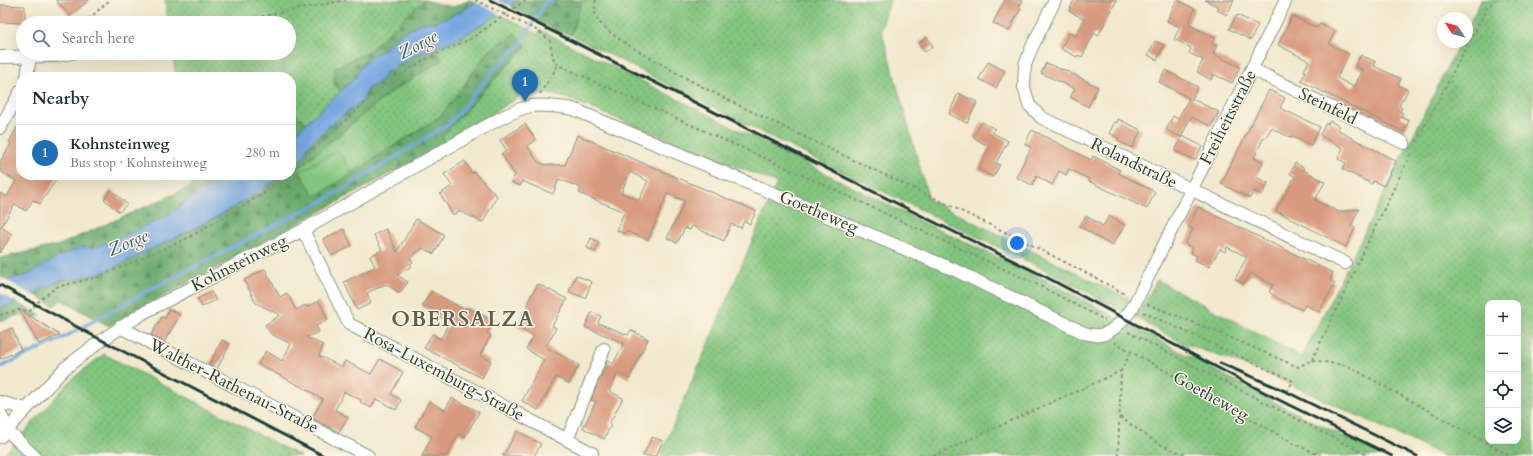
<!DOCTYPE html>
<meta charset="utf-8">
<style>
:root{--surface:#fff;--page:#f2f2f3;--text:#1f2937;--muted:#747a83;--line:#e0e1e3;--accent:#1f6fb2}
body{margin:0;font-family:Cardo,serif;background:var(--page);color:var(--text)}
.controls{position:absolute;right:12px;bottom:12px;display:grid;overflow:hidden;border-radius:8px;box-shadow:0 4px 16px #0002}
.controls button{width:36px;height:36px;display:grid;place-items:center;padding:0;border:0;border-bottom:1px solid var(--line);background:var(--surface);color:var(--text);font:20px sans-serif}
.compass{position:absolute;left:1437px;top:12px;width:36px;height:36px;border-radius:50%;background:var(--surface);box-shadow:0 4px 16px #0002;rotate:306deg}
.you{position:absolute;left:1017px;top:243px;width:14px;height:14px;margin:-10px;border:3px solid #fff;border-radius:50%;background:#1a73e8;box-shadow:0 0 0 6px #1a73e833}
.badge{display:grid;place-items:center;width:26px;height:26px;border-radius:50%;background:var(--accent);color:#fff;font-size:13px;font-weight:700}
.pin{position:absolute;translate:-50% -33px;filter:drop-shadow(0 1px 2px #0008)}
.pin::after{content:'';position:absolute;top:21px;width:14px;height:12px;background:inherit;clip-path:polygon(0 0,100% 0,50% 100%)}
.list{margin:0;padding:0;list-style:none}
h2{display:flex;justify-content:space-between;align-items:center;height:52px;margin:0;padding:0 16px;font-size:17px}
h2 small{font-size:13px;font-weight:400;color:var(--muted)}
.list li{display:grid;grid-template-columns:26px 1fr auto;gap:12px;align-items:center;box-sizing:border-box;height:56px;padding:0 16px;border-top:1px solid var(--line)}
.list b{display:block;font-size:15px;white-space:nowrap}
.list p{margin:0;font-size:13px;white-space:nowrap;color:var(--muted)}
.list em{font-size:13px;font-style:normal;color:var(--muted)}
.icon{flex:none;width:22px;height:22px;fill:none;stroke:currentColor;stroke-width:2;stroke-linecap:round;stroke-linejoin:round}
.map{position:relative;flex:none;width:1533px;height:456px;overflow:hidden}
.search{position:absolute;background:var(--surface);box-shadow:0 4px 16px #0002;left:16px;top:16px;width:280px;height:44px;display:flex;align-items:center;gap:10px;box-sizing:border-box;padding:0 14px;border-radius:22px;color:var(--muted);font-size:15px}
.panel{position:absolute;background:var(--surface);box-shadow:0 4px 16px #0002;left:16px;top:72px;width:280px;height:108px;border-radius:16px}
.map>svg:first-child{display:block}
</style>
<div class="map">
<svg width="1533" height="456" viewBox="0 0 1533 456">
<defs>
<pattern id="grass-dots" width="8" height="8" patternUnits="userSpaceOnUse"><rect width="8" height="8" fill="#82c57e"/><path d="M2 2h.1M6 6h.1" fill="none" stroke="#6aa168" stroke-width="1.8" stroke-linecap="round"/></pattern>
<pattern id="forest-firs" width="22" height="20" patternUnits="userSpaceOnUse"><rect width="22" height="20" fill="#69aa6d"/><path d="M5 1l3.5 6h-7zM16 11l3.5 6h-7z" fill="#568c5a"/></pattern>
</defs>
<rect width="100%" height="100%" fill="#fcf5e5"/>
<filter id="ink" filterUnits="userSpaceOnUse"><feTurbulence type="fractalNoise" baseFrequency=".025" numOctaves="2"/><feDisplacementMap in="SourceGraphic" scale="8" xChannelSelector="R" yChannelSelector="G"/><feConvolveMatrix kernelMatrix="1 2 1 2 8 2 1 2 1" color-interpolation-filters="sRGB"/></filter>
<filter id="wash" filterUnits="userSpaceOnUse"><feTurbulence type="fractalNoise" baseFrequency=".012" numOctaves="4" result="noise"/><feDisplacementMap in="SourceGraphic" scale="16" xChannelSelector="R" yChannelSelector="G"/><feGaussianBlur stdDeviation="0.9" result="paint"/><feColorMatrix in="noise" values="0 0 0 0 0 0 0 0 0 0 0 0 0 0 0 0 0 1.4 0 .05"/><feComposite in="paint" operator="in"/></filter>
<g filter="url(#wash)">
<rect width="100%" height="100%" fill="#f1e9ce"/>
<g fill="url(#grass-dots)" stroke="#508159" fill-rule="evenodd">
<path d="M165 0H424L368 52 335 68 334 83 341 91 306 123 295 114 291 113V77H176L172 53H289V23H168Z"/>
<path d="M582 0H890L881 29 929 200 1143 306 1157 280 1302 357 1460 42H1467V28L1481 0H1533V456H1444L1266 373 1183 343 1048 271 793 148 571 35ZM1488 303H1518V441H1488Z"/>
<path d="M499 14 538 34 540 30 918 220 1044 279 1280 405 1383 456H660L777 183 566 98 549 94 526 92 445 144 442 136 526 46 515 34 489 51 442 115 315 196 298 168 388 94 442 60 433 48 461 37Z"/>
<path d="M104 354 300 456H3L72 379Z"/>
</g>
<g fill="url(#forest-firs)" stroke="#447450">
<path d="M424 0 453 7 469 0 476 2 464 10 436 22 422 23 400 34 378 54 368 58 359 70 355 78 341 91 334 83 335 68 368 52Z"/>
<path d="M517 0H582L571 35 551 28 510 6Z"/>
<path d="M515 33 526 45 442 136 445 144 109 326 61 300 54 306 32 293 60 281 70 278 89 276 114 267 205 224 261 192 282 175H291V168L304 157 308 146 334 122 363 101 367 89C375 85 382 82 385 73L414 56 433 48 442 60 388 94 298 168 315 196 352 174 442 115 489 51Z"/>
<path d="M291 113 295 114 306 123 291 137Z"/>
<path d="M190 175H229L211 185 165 217 111 242 93 248 82 247 58 257 30 274 8 280 0 276V258L59 245 192 186Z"/>
<path d="M15 302 41 315 35 318 26 313 0 321V309Z"/>
</g>
<path fill="#82c57e" stroke="#508159" d="M338 150 352 174 315 196 300 172Z"/>
<g fill="#74a6df" stroke="#4a728a">
<path d="M479 0H517L499 14 461 37 414 56 385 73C382 82 375 85 367 89L363 101 334 122 308 146 304 157 291 167V137L355 78 359 70 368 58 378 54 400 34 422 23 436 22 464 10Z"/>
<path d="M229 175H281C244 205 200 226 157 246 135 257 114 269 90 276 80 279 70 278 60 281L0 309V285L8 280 30 274 58 257 82 247 93 248 111 242 165 217 211 185Z"/>
</g>
<g fill="#f1e9ce">
<path d="M475 0H497L512 7 501 15 473 1Z"/>
<path d="M5 280 33 295 18 303 0 293V282Z"/>
</g>
<g fill="none" stroke-linecap="round" stroke-linejoin="round">
<path stroke="#74a6df" stroke-width="3.5" d="M0 367 61 339 153 288 326 199 449 124 495 69 521 43 545 3 552 0"/>
</g>
<g id="blocks">
<g fill="#d89a7e" fill-rule="evenodd">
<path d="M56 0H89L70 16Z"/>
<path d="M1005 0H1023L1019 7 1021 8 1009 31 993 23Z"/>
<path d="M1074 0H1117L1098 36 1094 33 1082 57 1078 55 1077 57 1061 49 1069 33 1076 37 1084 19 1069 11Z"/>
<path d="M1177 0 1195 9 1188 24 1215 38 1212 44 1217 46 1213 54 1240 67 1232 83 1213 74 1211 80 1197 72 1203 60 1189 53 1191 48 1174 39 1180 27 1167 21Z"/>
<path d="M1205 0H1234L1227 15 1217 10 1219 7Z"/>
<path d="M0 5 25 6V23L0 22Z"/>
<path d="M1237 15 1258 25 1251 40 1229 29Z"/>
<path d="M1292 16 1317 28 1320 24 1335 31 1329 44 1349 54 1337 78 1354 87 1363 70 1355 66 1361 55 1376 62 1374 66 1401 79 1398 85 1408 90 1399 106 1402 108 1400 112 1403 113 1401 117 1409 121 1404 132 1301 81 1306 72 1304 71 1309 61 1278 45Z"/>
<path d="M927 37 933 46 925 52 919 43Z"/>
<path d="M1155 41 1164 45 1157 60 1148 55Z"/>
<path d="M988 62 1005 71 996 88 979 79Z"/>
<path d="M1046 63 1062 70 1063 69 1098 87 1088 107 1070 97 1075 89 1041 73Z"/>
<path d="M1165 70 1198 87 1192 99 1219 112 1211 126 1191 117 1181 137 1166 130 1173 116 1178 119 1189 98 1159 82Z"/>
<path d="M1269 90 1285 98 1280 108 1320 127 1311 145 1291 136 1290 137 1271 128 1266 138 1264 137 1254 158 1263 162 1256 177 1268 183 1262 195 1254 191 1250 198 1221 184Z"/>
<path d="M958 93 977 102 967 123 949 114Z"/>
<path d="M1118 119 1141 130 1132 148 1117 140 1119 138 1109 133 1115 122 1117 123Z"/>
<path d="M21 121V175H29L37 180 40 175H59L40 204 33 200 26 211 15 204 1 227 12 234 0 253V193L7 197 16 181 0 171V162L11 144 9 142Z"/>
<path d="M1330 121 1339 126 1337 129 1346 134V135L1396 161 1384 186 1373 181 1372 184 1342 169 1346 163 1338 159 1343 148 1320 135 1326 123 1328 124Z"/>
<path d="M982 122 995 129 993 133 1008 141 996 163 1000 165 993 177 978 169 989 147 973 137Z"/>
<path d="M525 124 536 140 527 146 538 162 546 165H565L577 135 756 211 750 224 744 221 741 228 731 224 724 241 692 226 690 230 685 228 677 243 667 238 685 201 667 194 648 240 626 231 625 234 617 231 624 212 579 193 581 188 559 179 553 194 522 181 520 186 511 182 515 175 501 154 507 151 500 140ZM630 172 648 181 639 200 621 193Z"/>
<path d="M1032 130 1091 160 1093 156 1120 170 1118 173 1155 192 1147 209 1088 181 1089 179 1069 169 1066 175 1059 171 1052 185 1037 176 1032 185 1016 177 1031 148 1025 144Z"/>
<path d="M1182 136 1202 146 1195 160 1175 151Z"/>
<path d="M465 161 472 173 474 172 497 196 483 222 459 211 453 215 440 194 452 186 444 174Z"/>
<path d="M1295 163 1304 168 1303 170 1325 182 1315 200 1339 212 1359 209 1351 226 1355 228 1346 247 1276 211 1295 176 1290 174Z"/>
<path d="M111 190 127 204 119 212 104 199Z"/>
<path d="M1198 207 1333 273 1330 280 1335 283 1319 312 1305 305 1302 310 1279 299 1269 292 1273 285 1251 273 1244 284 1235 279 1247 257 1227 247 1225 252 1220 249 1209 267 1195 260 1197 256 1191 253 1193 248 1185 244 1193 229 1188 227Z"/>
<path d="M1086 216 1103 226 1109 216 1125 225 1112 246 1079 226Z"/>
<path d="M416 219 443 234V237L434 254 423 248 410 258 413 262 410 264 412 266 397 275 408 282 400 293 386 284 367 293 371 303 357 310 344 282 375 267 370 256 382 250 374 235 386 229 397 252Z"/>
<path d="M344 229 352 246 332 256 323 239Z"/>
<path d="M591 238 599 242 595 252 587 248Z"/>
<path d="M265 269 280 297 287 293 296 310 305 305 307 307 319 301 328 320 316 326 319 332 306 337 323 345 319 356 342 367 345 361 371 374 380 359 403 372 391 394 401 400 396 410 376 399 371 408 360 402 361 400 344 392 335 410 348 417 339 432 312 418 323 399 314 395 315 394 258 364 266 351 282 361 291 344 271 334 265 325 280 315 256 303 244 280Z"/>
<path d="M576 275 592 282 585 298 569 292Z"/>
<path d="M538 284 567 299 552 326 556 328 546 347 579 365 569 384 556 377 538 410 522 401 544 360 526 349 534 336 517 327 529 304 527 303Z"/>
<path d="M431 291 465 310 466 307 494 321 487 333 491 335 480 355 491 361 482 378 424 348 432 334 441 339 449 322 422 306Z"/>
<path d="M211 292 216 300 202 307 197 299Z"/>
<path d="M19 309 60 335 39 344Z"/>
<path d="M169 309 180 315 164 342 151 335 162 317 165 318Z"/>
<path d="M592 312 601 316 598 323 628 335 631 330 648 339 629 379 618 373 609 391 623 398 609 424 611 425 604 439 583 428 596 402 591 400 607 361 613 364 624 343 585 327Z"/>
<path d="M12 328 21 350 0 359V333Z"/>
<path d="M222 340 230 344 217 369 209 365Z"/>
<path d="M452 398 479 412 465 437 459 433 447 456H422L432 436 415 427 429 401 445 410Z"/>
<path d="M517 431 541 444 534 456H503Z"/>
<path d="M652 437 663 441 656 456H643Z"/>
</g>
</g>
</g>
<g filter="url(#ink)">
<use href="#blocks" fill-opacity="0" stroke="#889381" stroke-width="1"/>
<g fill="none" stroke-linecap="round" stroke-linejoin="round">
<g stroke="#889381" stroke-width="14">
<g id="street">
<path d="M1055 0 1032 47 1025 65 1024 87 1029 105 1042 118 1345 263"/>
<path d="M0 57 56 56 71 53"/>
<path d="M1252 69 1404 143"/>
<path d="M27 77 30 56"/>
<path d="M0 128 21 91"/>
<path d="M303 230 349 324 592 453"/>
<path d="M120 327 368 456"/>
<path d="M0 402 26 409"/>
<path d="M0 412 7 430 34 456"/>
<path d="M0 437 65 368 102 340 143 313 303 230 488 125C501 118 516 109 531 106 545 104 559 107 573 109L957 271 1084 333C1089 334 1095 336 1100 335 1113 333 1126 317 1133 307L1286 0"/>
<path d="M567 440 604 349"/>
</g>
</g>
<g stroke="#889381" stroke-width="2" stroke-dasharray="3 3" stroke-linecap="butt">
<path d="M596 0C593 12 595 19 604 27 621 42 642 53 661 64 702 88 744 108 786 128 900 183 1016 234 1127 295"/>
<path d="M84 23 110 0"/>
<path d="M226 23 346 0"/>
<path d="M540 32 550 41 553 58 558 65 831 188 1042 287 1105 320"/>
<path d="M540 94 558 65"/>
<path d="M1416 142 1487 8 1495 0"/>
<path d="M291 169 385 85 426 59 472 38 526 0"/>
<path d="M1357 265 1411 153"/>
<path d="M1147 304 1215 331 1298 367 1312 360 1348 366 1510 456"/>
<path d="M1143 312 1293 381 1287 392 1285 393"/>
<path d="M0 315 18 310 30 311 38 302 56 287 98 277 186 239 263 194 284 175"/>
<path d="M1128 332 1369 456"/>
<path d="M1114 342 1295 444 1321 456"/>
<path d="M1312 360 1355 271"/>
<path d="M1120 417 1157 443 1188 456"/>
<path d="M933 456 1121 371"/>
<path d="M1118 456 1121 371 1131 352"/>
</g>
<use href="#street" stroke="#fff" stroke-width="12"/>
<g stroke="#1f3d34" stroke-width="3">
<path d="M490 0 936 223 1044 276 1275 398 1392 456"/>
<path d="M0 285 90 334 324 456"/>
<path d="M1220 363 1287 392 1417 456"/>
</g>
<path stroke="#889381" stroke-width="2" stroke-dasharray="3 3" stroke-linecap="butt" d="M475 0 540 32"/>
</g>
</g>
<g text-anchor="middle" dominant-baseline="central" stroke-width="3" stroke-linejoin="round" paint-order="stroke">
<g font-size="17" fill="#1f3d34" stroke="#fcf5e5">
<text transform="translate(1328 106) rotate(26)">Steinfeld</text>
<text transform="translate(1228 117) rotate(-63)">Freiheitsstraße</text>
<text transform="translate(1134 163) rotate(26)">Rolandstraße</text>
<text transform="translate(819 212) rotate(23)">Goetheweg</text>
<text transform="translate(239 263) rotate(-27)">Kohnsteinweg</text>
<text transform="translate(444 374) rotate(28)">Rosa-Luxemburg-Straße</text>
<text transform="translate(234 386) rotate(27)">Walther-Rathenau-Straße</text>
<text transform="translate(1211 396) rotate(29)">Goetheweg</text>
</g>
<g font-size="18" font-style="italic" fill="#395c67" stroke="#fcf5e5">
<text transform="translate(418 45) rotate(-28)">Zorge</text>
<text transform="translate(128 243) rotate(-23)">Zorge</text>
</g>
<g font-size="21" font-weight="bold" letter-spacing="1" fill="#605e4e" stroke="#fcf5e5">
<text x="463" y="319">OBERSALZA</text>
</g>
</g>
</svg>
<div class="controls">
<button>+</button>
<button>−</button>
<button><svg class="icon" aria-label="locate" viewBox="0 0 24 24"><circle cx="12" cy="12" r="6"/><path d="M12 2v4M12 18v4M2 12h4M18 12h4"/></svg></button>
<button><svg class="icon" aria-label="layers" viewBox="0 0 24 24"><path d="M12 4l9 5-9 5-9-5zM3 14l9 5 9-5"/></svg></button>
</div>
<svg class="compass" viewBox="-18 -18 36 36"><path d="M0-13l5 13h-10z" fill="#e53935"/><path d="M0 13l5-13h-10z" fill="#747a83"/></svg>
<div class="you"></div>
<div class="pin badge" style="left:525px;top:102px">1</div>
<div class="search"><svg class="icon" aria-label="search" viewBox="0 0 24 24"><circle cx="10" cy="10" r="6"/><path d="M15 15l6 6"/></svg>Search here</div>
<section class="panel">
<h2>Nearby<small></small></h2>
<ul class="list">
<li><span class="badge">1</span><div><b>Kohnsteinweg</b><p>Bus stop · Kohnsteinweg</p></div><em>280 m</em></li>
</ul>
</section>
</div>
